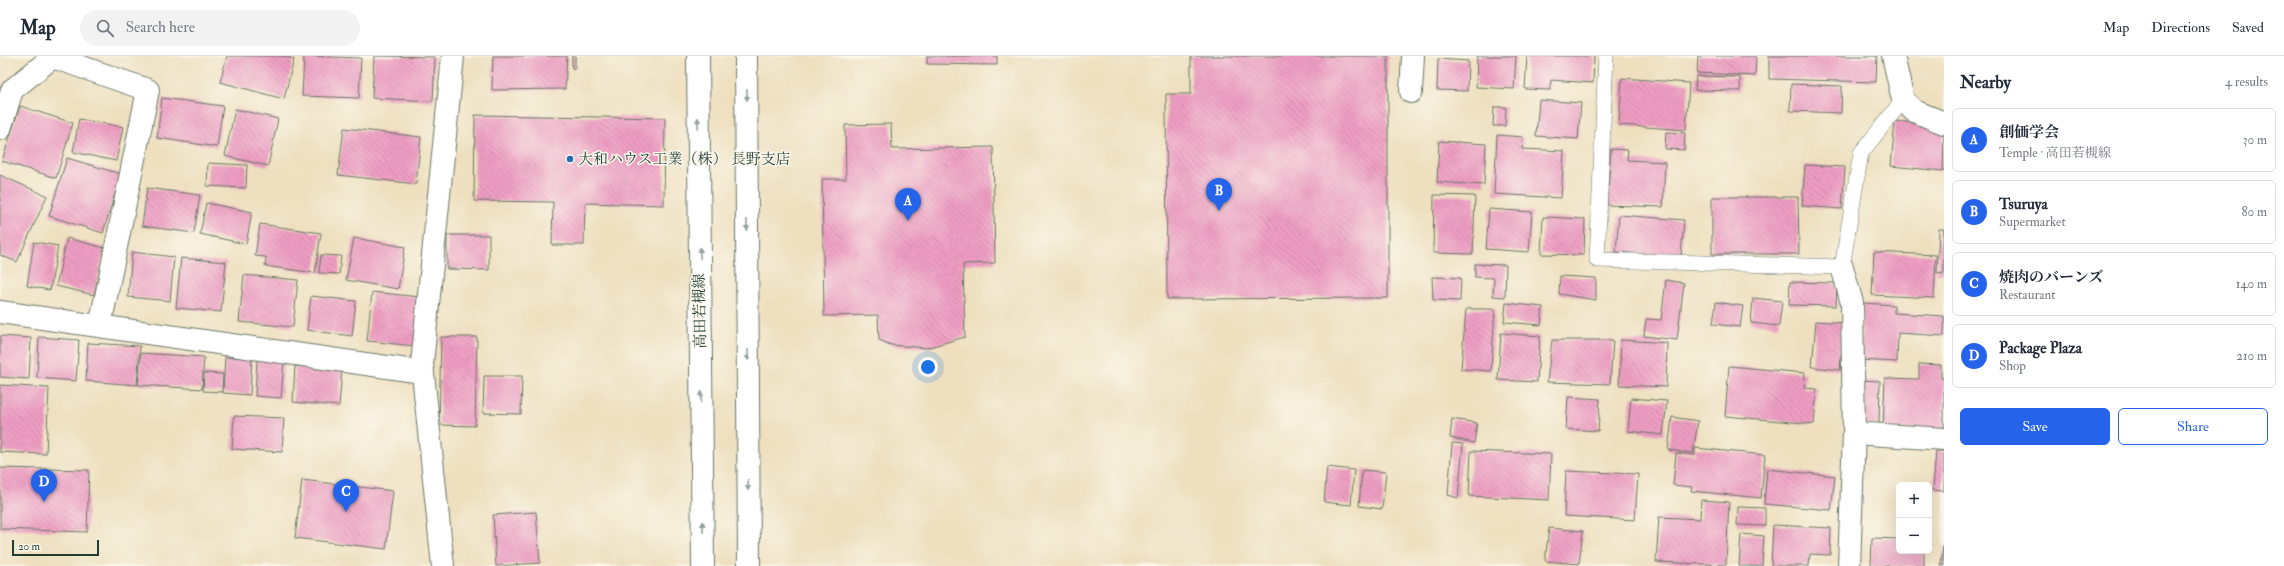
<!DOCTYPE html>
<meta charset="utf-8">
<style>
:root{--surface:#fff;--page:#f2f2f3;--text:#1f2937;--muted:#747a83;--line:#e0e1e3;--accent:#2563eb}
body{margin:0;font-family:"IM FELL Double Pica","Noto Serif JP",serif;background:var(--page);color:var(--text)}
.controls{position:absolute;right:12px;bottom:12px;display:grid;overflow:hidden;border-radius:6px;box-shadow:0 4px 16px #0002}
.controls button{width:36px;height:36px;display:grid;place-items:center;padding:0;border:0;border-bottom:1px solid var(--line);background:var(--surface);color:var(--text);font:20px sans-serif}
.scale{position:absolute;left:12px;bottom:10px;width:87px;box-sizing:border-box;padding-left:4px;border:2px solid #1f3d34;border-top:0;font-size:11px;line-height:14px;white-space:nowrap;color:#1f3d34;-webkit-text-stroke:3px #fbf7ec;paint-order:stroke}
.you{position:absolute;left:928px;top:311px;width:14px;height:14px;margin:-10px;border:3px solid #fff;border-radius:50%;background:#1a73e8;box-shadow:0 0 0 6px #1a73e833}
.badge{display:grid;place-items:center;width:26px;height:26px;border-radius:50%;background:var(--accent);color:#fff;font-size:13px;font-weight:700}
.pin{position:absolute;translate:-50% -33px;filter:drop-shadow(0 1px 2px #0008)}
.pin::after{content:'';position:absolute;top:21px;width:14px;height:12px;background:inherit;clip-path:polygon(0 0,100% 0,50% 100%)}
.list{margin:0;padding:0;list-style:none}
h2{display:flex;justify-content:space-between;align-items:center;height:52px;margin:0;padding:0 16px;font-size:17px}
h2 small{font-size:13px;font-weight:400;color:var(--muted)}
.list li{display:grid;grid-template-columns:26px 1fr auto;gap:12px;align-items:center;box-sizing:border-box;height:64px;margin:0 8px 8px;padding:0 8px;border:1px solid var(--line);border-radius:6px}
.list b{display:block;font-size:15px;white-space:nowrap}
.list p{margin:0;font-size:13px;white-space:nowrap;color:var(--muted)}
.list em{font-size:13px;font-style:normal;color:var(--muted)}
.actions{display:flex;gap:8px;padding:12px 16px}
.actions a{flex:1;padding:9px 0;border:1px solid var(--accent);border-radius:6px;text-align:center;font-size:14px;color:var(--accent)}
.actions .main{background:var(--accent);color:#fff}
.icon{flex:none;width:22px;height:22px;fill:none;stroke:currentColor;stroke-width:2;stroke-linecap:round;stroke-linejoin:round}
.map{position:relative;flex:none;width:1944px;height:510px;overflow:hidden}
header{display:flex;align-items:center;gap:24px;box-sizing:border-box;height:56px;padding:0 20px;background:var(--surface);border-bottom:1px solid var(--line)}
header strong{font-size:19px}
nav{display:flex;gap:22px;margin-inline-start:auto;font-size:14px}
.search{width:280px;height:36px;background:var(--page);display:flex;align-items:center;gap:10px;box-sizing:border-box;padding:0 14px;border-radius:22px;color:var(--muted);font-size:15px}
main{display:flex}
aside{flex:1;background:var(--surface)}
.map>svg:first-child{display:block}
</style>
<header>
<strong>Map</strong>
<div class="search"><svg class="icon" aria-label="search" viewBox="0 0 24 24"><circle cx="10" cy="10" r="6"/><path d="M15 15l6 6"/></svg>Search here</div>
<nav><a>Map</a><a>Directions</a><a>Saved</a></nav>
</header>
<main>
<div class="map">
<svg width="1944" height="510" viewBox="0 0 1944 510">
<defs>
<pattern id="building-back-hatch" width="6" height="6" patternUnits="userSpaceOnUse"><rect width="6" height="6" fill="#ef9ec3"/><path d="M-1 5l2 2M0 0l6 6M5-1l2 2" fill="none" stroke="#c1829f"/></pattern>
</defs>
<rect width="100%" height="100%" fill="#fbf7ec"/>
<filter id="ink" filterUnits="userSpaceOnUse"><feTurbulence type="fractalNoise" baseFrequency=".025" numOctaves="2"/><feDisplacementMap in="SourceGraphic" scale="8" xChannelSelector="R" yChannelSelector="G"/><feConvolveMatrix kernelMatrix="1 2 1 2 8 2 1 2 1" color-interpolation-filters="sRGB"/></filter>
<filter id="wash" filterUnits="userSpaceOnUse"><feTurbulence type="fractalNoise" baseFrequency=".012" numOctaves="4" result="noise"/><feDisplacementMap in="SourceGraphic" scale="16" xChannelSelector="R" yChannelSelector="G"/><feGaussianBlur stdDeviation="0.9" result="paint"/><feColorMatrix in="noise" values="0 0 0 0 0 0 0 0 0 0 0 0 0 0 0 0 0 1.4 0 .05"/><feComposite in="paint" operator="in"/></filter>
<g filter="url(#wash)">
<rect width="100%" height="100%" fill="#eee0bf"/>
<g id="blocks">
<g fill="url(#building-back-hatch)">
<path d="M227 0H282L294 3 284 43 220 26Z"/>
<path d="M304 0 361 2 359 42 302 40Z"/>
<path d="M374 0 435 1 433 45 372 42Z"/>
<path d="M493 0H567L565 33 492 34Z"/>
<path d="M572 0H575V13L572 12Z"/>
<path d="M927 0H997V9L927 8Z"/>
<path d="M1191 0H1388V242L1167 243 1166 38H1191Z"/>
<path d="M1477 0H1516L1514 33 1476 31Z"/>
<path d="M1527 0H1594L1593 27 1551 24 1550 34 1525 33Z"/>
<path d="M1698 0H1756L1755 20 1697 17Z"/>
<path d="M1769 0H1877L1876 26 1769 23Z"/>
<path d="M1438 3 1468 5 1467 35 1437 34Z"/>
<path d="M1696 20 1740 21V35L1695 34Z"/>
<path d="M1622 22 1689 27 1686 74 1619 69Z"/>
<path d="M1791 28 1842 30 1841 57 1790 55Z"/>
<path d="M162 42 223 50 217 91 157 82Z"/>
<path d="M1539 44 1581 47 1578 83 1536 80Z"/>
<path d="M20 50 73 67 56 122 2 105Z"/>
<path d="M1494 51H1506L1505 70H1493Z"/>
<path d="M235 53 278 63 268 110 225 100Z"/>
<path d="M475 59 665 62 664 149 585 147 584 189H552L553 146 474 145Z"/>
<path d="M79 63 123 71 116 105 73 96Z"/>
<path d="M1895 65 1944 70 1943 115 1891 110Z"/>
<path d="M891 68 892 93 993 91 995 207 963 208 965 281 926 292 891 289 879 284 878 259 824 260 822 123H846L845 69Z"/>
<path d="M344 72 421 81 416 128 338 119Z"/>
<path d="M1666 76 1685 77 1684 94 1665 93Z"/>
<path d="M1497 79 1523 81 1522 93 1564 95 1561 142 1494 138Z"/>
<path d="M1439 85 1486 88 1484 129 1437 126Z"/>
<path d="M1611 93 1628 94 1627 104 1665 106 1663 151 1607 149Z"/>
<path d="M67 102 121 118 103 177 49 160Z"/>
<path d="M208 107 247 109 246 132 207 130Z"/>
<path d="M1805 109 1845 111 1842 153 1802 150Z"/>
<path d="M0 119 47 140 17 206 0 199Z"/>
<path d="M147 132 200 139 194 177 142 170Z"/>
<path d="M1434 139 1475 140 1473 198 1433 197Z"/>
<path d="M1712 141H1798L1799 198H1712Z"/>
<path d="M206 147 252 156 246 188 200 178Z"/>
<path d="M1489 153 1532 156 1529 196 1486 193Z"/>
<path d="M1619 159 1684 164 1681 201 1616 196Z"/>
<path d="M1543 161 1585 163 1584 199 1541 198Z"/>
<path d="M260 168 321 177 315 217 265 210 266 201 255 200Z"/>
<path d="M1939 173H1944V218L1937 217Z"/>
<path d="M447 179H489V214L447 213Z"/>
<path d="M67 182 105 192 94 239 56 230Z"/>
<path d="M354 182 405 191 398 233 346 224Z"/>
<path d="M34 186 58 190 50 234 27 230Z"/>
<path d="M132 196 174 201 170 245 128 241Z"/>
<path d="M1874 196 1936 199 1934 242 1872 239Z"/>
<path d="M321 199 341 200 339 218 319 217Z"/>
<path d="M181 202 226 206 221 256 176 252Z"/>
<path d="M1475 208 1506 209 1505 241 1493 240 1494 222 1475 221Z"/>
<path d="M244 219 298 224 293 271 239 266Z"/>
<path d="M1560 220 1596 222V244L1559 238Z"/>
<path d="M1432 221 1461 222 1460 245 1433 244Z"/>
<path d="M1666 224 1684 227 1677 284 1644 280 1646 263 1661 264Z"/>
<path d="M1790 226 1837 227 1836 250 1789 249Z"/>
<path d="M372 236 420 241 415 290 367 285Z"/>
<path d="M311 240 356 245 352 280 307 274Z"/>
<path d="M1753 242 1782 245 1779 270 1751 267Z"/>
<path d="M1716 246 1743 250 1740 271 1713 268Z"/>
<path d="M1506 247 1543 251 1541 269 1504 266Z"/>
<path d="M1863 247 1894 249V257L1944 260V280L1898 277 1897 306 1860 304Z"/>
<path d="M1466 253H1495L1491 315 1461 313Z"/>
<path d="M1816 265 1844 267 1840 314 1812 311Z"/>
<path d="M1501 277 1540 280 1537 326 1498 324Z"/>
<path d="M0 280 31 282 29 323 0 321Z"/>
<path d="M39 281 79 284 76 325 37 322Z"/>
<path d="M441 281H477L475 370 439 369Z"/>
<path d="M1552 284H1613L1610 328 1547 326Z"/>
<path d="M1621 284 1667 287 1666 331 1619 329Z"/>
<path d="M88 287 140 290 137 329 86 325Z"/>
<path d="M141 297 204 301 202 333 138 329Z"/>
<path d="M225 301 252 302 250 339 223 337Z"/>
<path d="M257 303 284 304 281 342 255 340Z"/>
<path d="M1919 308 1941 309V322H1944V374L1883 372 1885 322 1919 323Z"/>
<path d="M295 310 342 313 339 350 293 346Z"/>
<path d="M1729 310 1805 317 1804 332 1817 333 1814 368 1725 360Z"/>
<path d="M204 317 223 318 222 336 203 335Z"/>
<path d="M484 320H522L521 358 483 357Z"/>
<path d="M1859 324 1880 325 1879 369 1857 368Z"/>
<path d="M0 329 49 332 46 398 0 396Z"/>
<path d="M1568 341 1600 343 1598 375 1566 373Z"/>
<path d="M1631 342 1667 345 1663 379 1628 375Z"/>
<path d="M234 360 284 362 282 396 232 393Z"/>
<path d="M1672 361 1698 365 1693 397 1668 394Z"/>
<path d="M1452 363 1477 367 1474 387 1450 382Z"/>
<path d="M1452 387 1463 388 1458 442 1448 439Z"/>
<path d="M1695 392 1765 399 1761 442 1691 435 1692 431 1673 429 1676 397 1695 399Z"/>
<path d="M1471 395 1551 398 1549 444 1469 440Z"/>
<path d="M1936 395H1944V435L1933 434Z"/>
<path d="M1327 411 1354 414 1351 449 1324 446Z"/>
<path d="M0 412 89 414 87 476 0 473Z"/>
<path d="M1767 413 1835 420 1831 454 1764 448Z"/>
<path d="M1362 414 1386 416 1382 453 1359 450Z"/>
<path d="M1566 415 1638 418 1635 464 1564 460Z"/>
<path d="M302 424 393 435 386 493 295 482Z"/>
<path d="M1701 444 1729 446 1726 509 1656 506 1659 461 1700 463Z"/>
<path d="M1738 451 1765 452V470L1737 469Z"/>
<path d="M536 456 540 507 496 510 493 459Z"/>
<path d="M1773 469 1831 472 1830 499 1810 498 1809 510H1771Z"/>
<path d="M1549 472 1583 475 1579 508 1545 505Z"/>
<path d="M1741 478 1764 480 1762 510H1739Z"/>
<path d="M1872 482 1899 483V495H1924V510H1871Z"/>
<path d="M1943 489 1944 510H1941Z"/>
</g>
</g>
</g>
<g filter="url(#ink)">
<use href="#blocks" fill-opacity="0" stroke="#677665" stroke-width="1"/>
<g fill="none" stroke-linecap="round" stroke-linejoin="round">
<g stroke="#677665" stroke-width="16">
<path id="service" d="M1606 0 1597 204 1842 211 1861 97 1903 44"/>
</g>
<g stroke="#677665" stroke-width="24">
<g id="minor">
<path d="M1893 0 1903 44 1914 55 1944 67"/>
<path d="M53 1 148 34 100 270"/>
<path d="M1411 36 1413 0"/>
<path d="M0 73 12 34 54 0"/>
<path d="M1842 211 1852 247 1854 377 1849 510"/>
<path d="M0 256 422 316"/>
<path d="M1854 377 1944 383"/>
<path d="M443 510 422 308 453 0"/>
</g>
</g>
<g stroke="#677665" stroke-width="24">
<g id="tertiary">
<path d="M698 0 703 510"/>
<path d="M746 0 749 510"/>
</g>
</g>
<use href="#service" stroke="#fff" stroke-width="15"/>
<use href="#minor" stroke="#fff" stroke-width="22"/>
<use href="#tertiary" stroke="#fff" stroke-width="22"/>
</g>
<defs><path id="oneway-solid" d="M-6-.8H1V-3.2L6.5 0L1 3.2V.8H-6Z"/></defs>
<g fill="#8f9e9a">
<use href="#oneway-solid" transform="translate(747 39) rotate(90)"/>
<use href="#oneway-solid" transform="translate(698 67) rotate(-91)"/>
<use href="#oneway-solid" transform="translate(747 169) rotate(90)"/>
<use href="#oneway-solid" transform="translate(700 197) rotate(-91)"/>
<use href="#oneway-solid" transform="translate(748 299) rotate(90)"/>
<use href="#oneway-solid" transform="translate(701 341) rotate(-91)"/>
<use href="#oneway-solid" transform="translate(748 429) rotate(90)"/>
<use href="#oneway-solid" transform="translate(703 471) rotate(-91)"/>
</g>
</g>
<circle fill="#1f6fb2" stroke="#fbf7ec" stroke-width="1.5" cx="570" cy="103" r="4"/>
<g text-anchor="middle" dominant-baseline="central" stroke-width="3" stroke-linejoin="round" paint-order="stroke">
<g font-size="15" fill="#1f3d34" stroke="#fbf7ec" text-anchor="start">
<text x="578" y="103">大和ハウス工業（株） 長野支店</text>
</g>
<g font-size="15" fill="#1f3d34" stroke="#fbf7ec">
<text transform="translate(700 255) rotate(-91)">高田若槻線</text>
</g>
</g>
</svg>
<div class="controls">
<button>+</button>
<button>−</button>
</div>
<div class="scale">20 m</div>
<div class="you"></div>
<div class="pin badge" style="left:908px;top:165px">A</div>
<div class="pin badge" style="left:1219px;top:155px">B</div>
<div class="pin badge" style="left:346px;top:456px">C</div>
<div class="pin badge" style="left:44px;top:446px">D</div>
</div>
<aside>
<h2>Nearby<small>4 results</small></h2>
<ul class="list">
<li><span class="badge">A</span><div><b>創価学会</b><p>Temple · 高田若槻線</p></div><em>30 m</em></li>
<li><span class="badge">B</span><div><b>Tsuruya</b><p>Supermarket</p></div><em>80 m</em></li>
<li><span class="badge">C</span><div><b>焼肉のバーンズ</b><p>Restaurant</p></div><em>140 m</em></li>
<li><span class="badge">D</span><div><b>Package Plaza</b><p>Shop</p></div><em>210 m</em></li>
</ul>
<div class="actions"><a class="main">Save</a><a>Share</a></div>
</aside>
</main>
